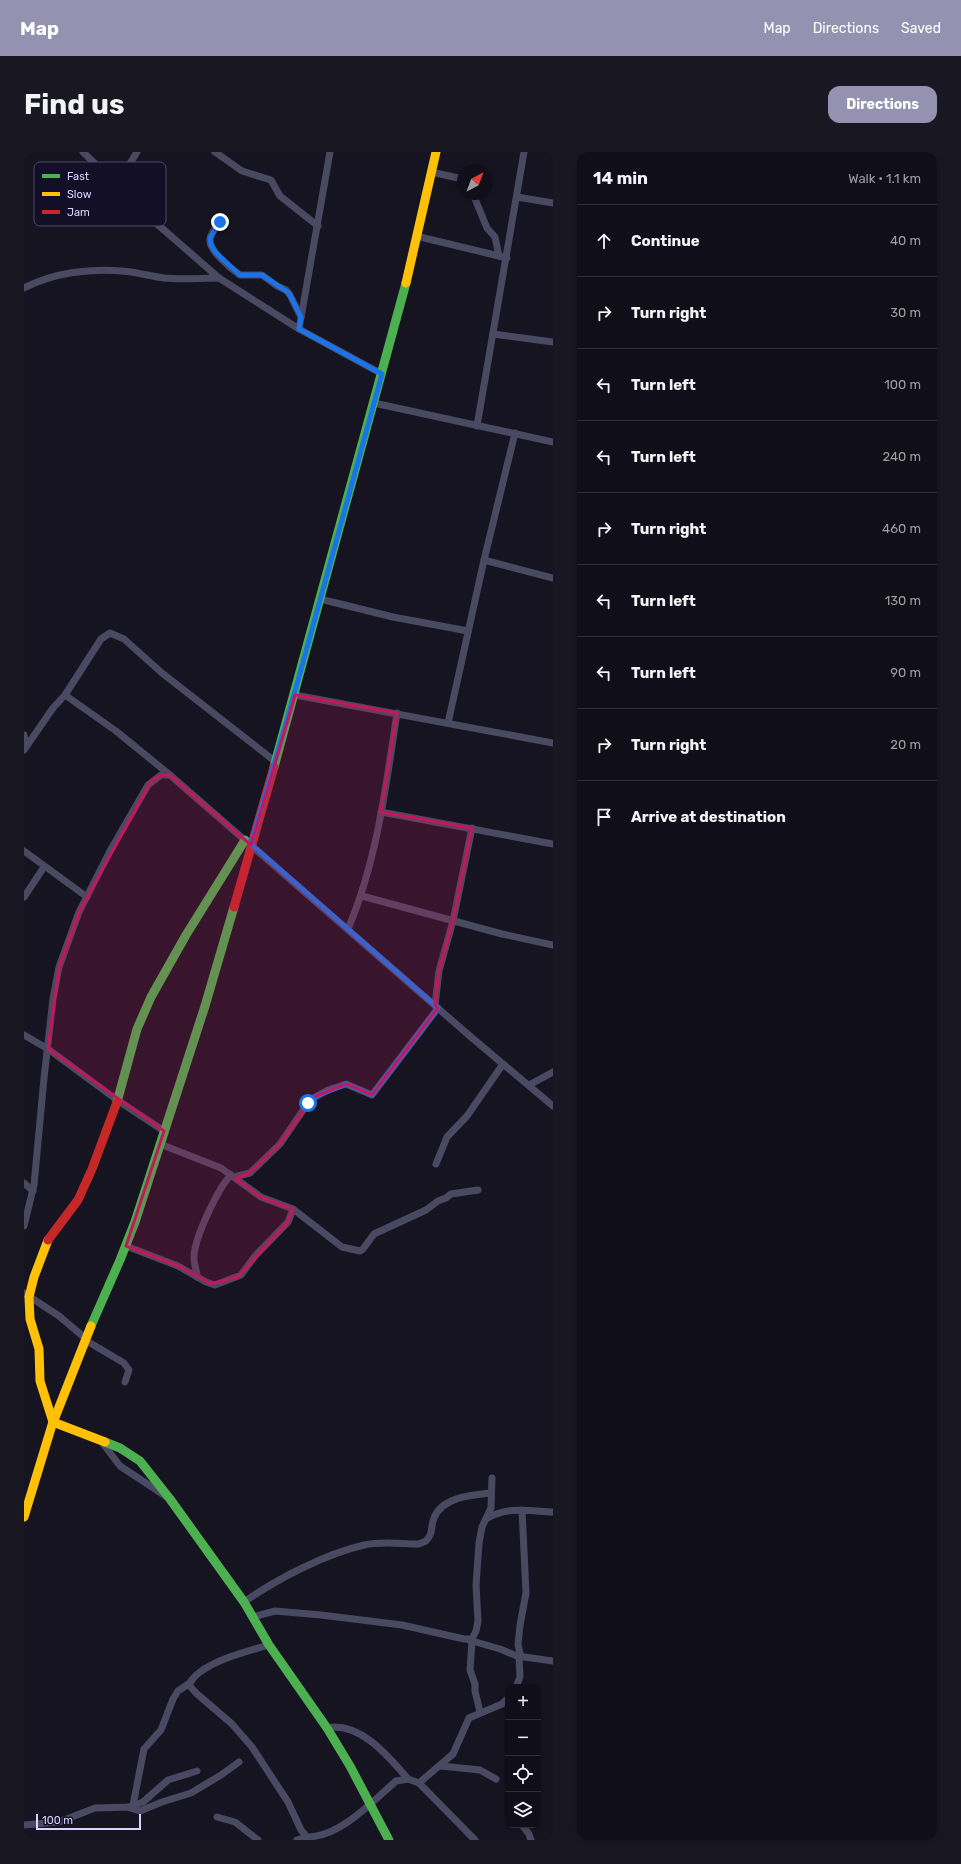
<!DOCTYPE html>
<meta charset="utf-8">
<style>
:root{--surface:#100f19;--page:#191822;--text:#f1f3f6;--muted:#9c9ca2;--line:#302f38;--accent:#9591b1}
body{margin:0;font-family:Rubik,sans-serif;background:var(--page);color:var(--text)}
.controls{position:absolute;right:12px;bottom:12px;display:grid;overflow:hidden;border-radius:8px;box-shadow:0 2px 6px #0003}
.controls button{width:36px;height:36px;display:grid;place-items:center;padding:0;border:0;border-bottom:1px solid var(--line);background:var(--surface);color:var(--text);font:20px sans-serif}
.compass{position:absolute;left:433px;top:12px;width:36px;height:36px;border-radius:50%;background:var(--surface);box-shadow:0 2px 6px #0003;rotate:41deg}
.scale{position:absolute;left:12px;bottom:10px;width:105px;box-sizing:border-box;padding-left:4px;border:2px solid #d9d4ff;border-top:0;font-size:11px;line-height:14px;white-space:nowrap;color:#d9d4ff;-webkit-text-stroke:3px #130f26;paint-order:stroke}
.stop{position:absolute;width:12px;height:12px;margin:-9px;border:3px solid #1a73e8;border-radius:50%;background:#fff}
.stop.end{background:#1a73e8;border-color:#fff;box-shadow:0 1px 4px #0008}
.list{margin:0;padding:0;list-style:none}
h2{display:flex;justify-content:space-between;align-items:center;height:52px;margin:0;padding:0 16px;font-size:17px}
h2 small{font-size:13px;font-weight:400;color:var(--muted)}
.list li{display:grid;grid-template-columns:26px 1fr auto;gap:12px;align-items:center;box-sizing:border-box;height:72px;padding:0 16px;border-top:1px solid var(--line)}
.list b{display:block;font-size:15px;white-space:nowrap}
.list em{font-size:13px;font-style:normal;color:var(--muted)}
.icon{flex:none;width:22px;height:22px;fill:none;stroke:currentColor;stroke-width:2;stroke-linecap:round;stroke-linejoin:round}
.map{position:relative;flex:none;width:529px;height:1688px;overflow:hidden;border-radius:12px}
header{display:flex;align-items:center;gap:24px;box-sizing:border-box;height:56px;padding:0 20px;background:var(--accent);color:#fff}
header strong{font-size:19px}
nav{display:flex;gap:22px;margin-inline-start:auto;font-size:14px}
.intro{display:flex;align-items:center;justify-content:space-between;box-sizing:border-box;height:96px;padding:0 24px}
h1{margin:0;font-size:28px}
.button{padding:10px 18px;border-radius:12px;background:var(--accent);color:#fff;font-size:14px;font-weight:700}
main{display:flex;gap:24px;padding:0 24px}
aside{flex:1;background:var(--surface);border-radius:12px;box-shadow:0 2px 6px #0003}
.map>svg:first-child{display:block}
</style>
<header>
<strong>Map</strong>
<nav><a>Map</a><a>Directions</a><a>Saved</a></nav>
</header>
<div class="intro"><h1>Find us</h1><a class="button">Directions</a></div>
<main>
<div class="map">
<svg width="529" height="1688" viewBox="0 0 529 1688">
<rect width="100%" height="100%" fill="#161421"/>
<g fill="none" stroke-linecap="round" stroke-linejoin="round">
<g stroke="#4a4962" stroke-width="7">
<path d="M59 0 132 71 195 126 275 177 358 222"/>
<path d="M191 0 218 19 247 28 256 44 294 74"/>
<path d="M407 20 439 27"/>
<path d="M93 33 113 0"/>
<path d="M449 42 463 76 471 85 475 104"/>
<path d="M493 45 529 51"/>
<path d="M195 70C192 75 187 81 186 87 184 98 207 117 216 123H238L253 134 262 138 266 143 277 165"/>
<path d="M392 84 483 106"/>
<path d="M0 136C29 121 65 116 98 119 112 120 126 124 140 126 158 128 177 126 195 126"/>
<path d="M275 177 306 0"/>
<path d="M469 182 529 190"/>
<path d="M350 251 529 290"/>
<path d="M453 274 500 0"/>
<path d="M460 408 529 426"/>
<path d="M296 447 369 465 444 479"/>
<path d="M41 543 92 579 146 623 447 885 529 954"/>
<path d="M271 543 529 591"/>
<path d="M424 571 460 408 491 281"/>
<path d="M0 583 2 595"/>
<path d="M0 598 29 556 41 543 77 487 86 481 100 487 138 521 252 610"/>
<path d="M357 660 529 692"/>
<path d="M0 699 63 745"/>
<path d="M338 744 478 782 529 793"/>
<path d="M0 745 20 715"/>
<path d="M324 777C353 709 362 634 373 561"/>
<path d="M411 853 415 819 429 769 448 676"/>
<path d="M0 883 24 897 93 948 140 979"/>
<path d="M505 933 529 920"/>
<path d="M136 992 197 1016 237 1045 269 1057 318 1095 336 1099 339 1097 350 1082 402 1058 414 1049 422 1046 427 1042 454 1038"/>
<path d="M412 1012 423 985 443 964 479 912"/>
<path d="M210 1025 226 1021 256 992 286 948 304 938 322 932 348 943 414 856"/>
<path d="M0 1031 9 1039"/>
<path d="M0 1074 10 1033 20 926 29 847 35 815 55 760 86 699 124 633 137 623H146"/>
<path d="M102 1094 154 1114 182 1130 191 1133 217 1123 231 1104 264 1070 269 1057"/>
<path d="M173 1125C173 1117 169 1111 170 1104 171 1085 194 1036 207 1023"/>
<path d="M0 1141 35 1164 61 1186"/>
<path d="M61 1188 100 1211 105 1218 101 1230"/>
<path d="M77 1289 96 1314 143 1345"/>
<path d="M462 1367C483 1354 505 1359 529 1360"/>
<path d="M220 1450C253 1427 301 1402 340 1393 358 1389 377 1392 395 1392L402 1389C410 1380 406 1376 410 1366 418 1345 448 1343 467 1341"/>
<path d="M229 1465 251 1459 297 1463 378 1473 440 1487H448L452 1479 454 1469 452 1433 455 1391 458 1375 467 1356 468 1326"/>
<path d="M445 1488 476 1497 493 1504 529 1509"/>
<path d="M448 1489 446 1518 451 1532V1539L456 1560"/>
<path d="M245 1493C224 1499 174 1511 165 1533L172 1541 208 1572 228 1595 264 1650 277 1678 283 1685C316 1685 348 1650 372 1629L384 1627 395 1631 451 1688"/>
<path d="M497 1505 494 1493 496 1473 502 1441 498 1358"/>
<path d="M492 1535 496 1525 495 1504"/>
<path d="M303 1576C336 1569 365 1605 384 1627"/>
<path d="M417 1614 456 1618 472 1627"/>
<path d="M395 1631 429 1602 445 1566 478 1552 484 1546"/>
<path d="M109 1653 120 1597 137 1578 149 1547 154 1539 166 1531"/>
<path d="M103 1655 116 1659 138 1650 167 1641 197 1623 215 1610"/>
<path d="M193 1665 211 1670 234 1688"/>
<path d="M0 1673 35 1670 71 1656 105 1655 119 1650 144 1628 173 1619"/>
<path d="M498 1673 505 1682 507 1688"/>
<path d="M273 1688 283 1685"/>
</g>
<g stroke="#4caf50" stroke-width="9">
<path d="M250 615 382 131"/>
<path d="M93 950 113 877 127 845 162 783 221 688"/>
<path d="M67 1174 96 1108 111 1070 181 854 210 755"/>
<path d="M81 1290 96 1296 116 1309 146 1347 220 1450 245 1493 303 1576 326 1614 365 1688"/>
</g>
<g stroke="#ffc107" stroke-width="9">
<path d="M382 131 412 0"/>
<path d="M24 1088 10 1125 5 1145 6 1167 15 1197 16 1229 29 1270 81 1290"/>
<path d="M0 1365 28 1273 67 1174"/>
</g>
<g stroke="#c62828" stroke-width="9">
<path d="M210 755 250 615"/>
<path d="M24 1088 54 1048 68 1017 93 950"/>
</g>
</g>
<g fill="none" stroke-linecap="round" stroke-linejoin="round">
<path stroke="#1a73e8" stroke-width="5" d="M196 70 186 86 187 93 192 101 216 123H238L265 141 277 165 275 177 358 222 270 543 227 692 414 856 348 943 322 932 290 945 284 951"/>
</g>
<path fill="#c2185b" fill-opacity="0.2" stroke="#c2185b" stroke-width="3" stroke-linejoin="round" d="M271 543 373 561 357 660 448 676 429 769 415 819 411 853 414 856 348 943 322 932 290 945 256 992 226 1021 212 1027 237 1045 269 1057 264 1070 214 1125 187 1132 154 1114 102 1094 140 979 24 897 35 815 55 760 127 629 137 623H146L227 693Z"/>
<rect x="10" y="10" width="132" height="64" rx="6" fill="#130f26" stroke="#4e4a67" stroke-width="1"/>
<rect x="18" y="22" width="18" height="4" fill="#4caf50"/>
<rect x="18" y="40" width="18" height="4" fill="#ffc107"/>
<rect x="18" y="58" width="18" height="4" fill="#c62828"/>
<g font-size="11" fill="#d9d4ff">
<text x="43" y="28">Fast</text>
<text x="43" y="46">Slow</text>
<text x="43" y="64">Jam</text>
</g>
</svg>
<div class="controls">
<button>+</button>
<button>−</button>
<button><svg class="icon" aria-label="locate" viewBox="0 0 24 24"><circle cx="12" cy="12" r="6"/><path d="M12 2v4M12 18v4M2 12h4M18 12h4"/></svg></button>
<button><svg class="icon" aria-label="layers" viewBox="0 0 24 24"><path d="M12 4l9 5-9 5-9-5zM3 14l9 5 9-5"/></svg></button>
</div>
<svg class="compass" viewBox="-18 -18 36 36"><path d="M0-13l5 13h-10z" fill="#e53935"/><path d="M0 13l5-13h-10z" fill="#9c9ca2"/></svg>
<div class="scale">100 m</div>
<div class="stop" style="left:284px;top:951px"></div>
<div class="stop end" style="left:196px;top:70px"></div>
</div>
<aside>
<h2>14 min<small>Walk · 1.1 km</small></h2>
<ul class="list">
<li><svg class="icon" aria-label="ahead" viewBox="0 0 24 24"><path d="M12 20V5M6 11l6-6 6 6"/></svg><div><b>Continue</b></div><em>40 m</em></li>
<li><svg class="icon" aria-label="right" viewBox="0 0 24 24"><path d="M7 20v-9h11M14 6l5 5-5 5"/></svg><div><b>Turn right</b></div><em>30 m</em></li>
<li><svg class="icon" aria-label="left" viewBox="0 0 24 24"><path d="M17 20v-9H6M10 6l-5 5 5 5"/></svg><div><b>Turn left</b></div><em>100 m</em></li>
<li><svg class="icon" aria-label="left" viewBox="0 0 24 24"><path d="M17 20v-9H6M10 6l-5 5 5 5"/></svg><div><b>Turn left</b></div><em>240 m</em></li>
<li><svg class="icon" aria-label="right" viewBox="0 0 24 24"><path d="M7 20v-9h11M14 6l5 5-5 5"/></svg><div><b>Turn right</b></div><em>460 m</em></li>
<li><svg class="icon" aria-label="left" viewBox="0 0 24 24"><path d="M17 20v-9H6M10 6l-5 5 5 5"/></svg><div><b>Turn left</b></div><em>130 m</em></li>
<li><svg class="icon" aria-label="left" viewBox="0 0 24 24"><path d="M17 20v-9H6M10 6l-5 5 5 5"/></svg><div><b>Turn left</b></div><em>90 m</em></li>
<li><svg class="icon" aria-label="right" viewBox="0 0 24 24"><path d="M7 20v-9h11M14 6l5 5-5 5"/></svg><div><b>Turn right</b></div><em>20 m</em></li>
<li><svg class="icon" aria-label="arrive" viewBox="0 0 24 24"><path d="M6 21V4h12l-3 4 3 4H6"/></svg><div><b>Arrive at destination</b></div></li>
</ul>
</aside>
</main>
